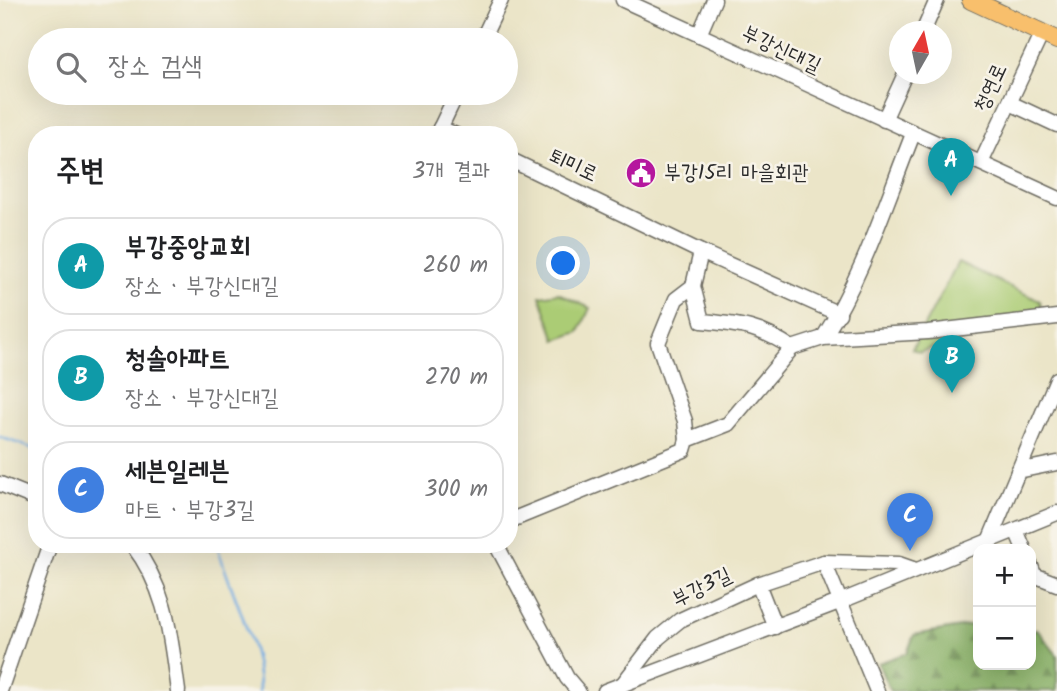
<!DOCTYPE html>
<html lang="ko">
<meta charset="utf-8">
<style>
:root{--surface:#fff;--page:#f2f2f2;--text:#202124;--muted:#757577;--line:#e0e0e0;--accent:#7c3aed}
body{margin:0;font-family:Kalam,"Poor Story",sans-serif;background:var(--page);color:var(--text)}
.controls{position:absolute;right:21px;bottom:21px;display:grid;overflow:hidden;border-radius:14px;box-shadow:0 7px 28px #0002}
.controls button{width:63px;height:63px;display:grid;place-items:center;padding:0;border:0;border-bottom:2px solid var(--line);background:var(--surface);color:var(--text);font:35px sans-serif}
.compass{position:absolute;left:889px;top:21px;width:63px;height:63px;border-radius:50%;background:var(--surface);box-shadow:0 7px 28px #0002;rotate:9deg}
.you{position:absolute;left:564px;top:264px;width:24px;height:24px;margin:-18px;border:5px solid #fff;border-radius:50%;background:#1a73e8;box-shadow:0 0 0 10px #1a73e833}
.badge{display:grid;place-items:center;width:46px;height:46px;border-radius:50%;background:var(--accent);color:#fff;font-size:23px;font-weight:700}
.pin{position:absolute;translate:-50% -58px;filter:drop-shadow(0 2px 4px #0008)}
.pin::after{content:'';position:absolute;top:37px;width:24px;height:21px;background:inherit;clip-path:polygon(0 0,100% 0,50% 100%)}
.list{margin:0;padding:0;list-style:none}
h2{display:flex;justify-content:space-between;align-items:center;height:91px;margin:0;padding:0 28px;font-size:30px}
h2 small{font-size:23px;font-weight:400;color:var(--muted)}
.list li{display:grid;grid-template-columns:46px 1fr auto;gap:21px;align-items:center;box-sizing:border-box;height:98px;margin:0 14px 14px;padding:0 14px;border:2px solid var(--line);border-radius:28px}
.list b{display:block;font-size:26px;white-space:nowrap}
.list p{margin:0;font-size:23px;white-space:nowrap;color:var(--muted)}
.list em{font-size:23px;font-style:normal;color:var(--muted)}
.icon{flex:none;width:38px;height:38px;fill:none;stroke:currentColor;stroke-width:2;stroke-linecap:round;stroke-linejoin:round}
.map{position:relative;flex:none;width:1057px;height:691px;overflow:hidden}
.search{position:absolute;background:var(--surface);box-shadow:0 7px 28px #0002;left:28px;top:28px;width:490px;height:77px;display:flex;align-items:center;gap:18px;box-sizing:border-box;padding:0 24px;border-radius:38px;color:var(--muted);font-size:26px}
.panel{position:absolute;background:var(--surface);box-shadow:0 7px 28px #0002;left:28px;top:126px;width:490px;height:427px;border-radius:28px}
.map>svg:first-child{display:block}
</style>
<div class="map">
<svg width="1057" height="691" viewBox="0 0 1057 691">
<defs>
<pattern id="forest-firs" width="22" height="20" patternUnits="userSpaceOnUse" patternTransform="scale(1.75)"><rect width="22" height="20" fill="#88b066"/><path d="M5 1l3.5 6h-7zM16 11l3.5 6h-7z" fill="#6f8f54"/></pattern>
</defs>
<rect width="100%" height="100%" fill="#f7f3e8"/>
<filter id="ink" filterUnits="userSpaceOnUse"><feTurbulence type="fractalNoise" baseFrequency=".0143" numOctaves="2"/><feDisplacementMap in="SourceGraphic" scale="14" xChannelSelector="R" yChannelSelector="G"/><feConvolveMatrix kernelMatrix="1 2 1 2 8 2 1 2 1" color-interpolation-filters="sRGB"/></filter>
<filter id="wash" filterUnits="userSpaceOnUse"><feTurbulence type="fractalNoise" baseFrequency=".00686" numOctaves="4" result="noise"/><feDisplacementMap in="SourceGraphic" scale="28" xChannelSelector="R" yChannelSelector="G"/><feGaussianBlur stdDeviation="1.57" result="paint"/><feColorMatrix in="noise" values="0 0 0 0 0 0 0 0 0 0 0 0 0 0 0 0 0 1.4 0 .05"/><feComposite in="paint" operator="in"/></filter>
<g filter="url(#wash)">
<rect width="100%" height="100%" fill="#ebe5c8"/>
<g fill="#abcc75" stroke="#6b7c50" stroke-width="2">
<path d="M958 262 1040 301 1042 312 920 352 912 349Z"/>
<path d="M558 293 590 308 579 332 556 340 540 296Z"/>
</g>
<path fill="url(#forest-firs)" stroke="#5a6e48" stroke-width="2" d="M978 624V665H1031V629H1037L1057 655V691H890L878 663 907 653 914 635Z"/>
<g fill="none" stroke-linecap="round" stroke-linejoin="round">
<g stroke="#73ade3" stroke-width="2.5">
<path d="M0 437 37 450"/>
<path d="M217 544C229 590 260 645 259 691"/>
</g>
</g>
</g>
<g filter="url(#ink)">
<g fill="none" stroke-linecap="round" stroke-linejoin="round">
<g stroke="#6e6c62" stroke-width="17">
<g id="minor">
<path d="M623 0 1057 198"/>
<path d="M923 32 937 0"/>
<path d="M699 35 714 0"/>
<path d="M482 40 501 0"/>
<path d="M1010 103 1057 125"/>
<path d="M884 120 905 74"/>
<path d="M440 128 456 135"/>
<path d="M913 134C886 202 863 276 823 338L928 332 1057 317"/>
<path d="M437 135 457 93"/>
<path d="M509 159 701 252 693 286 676 299 658 343 685 421 687 440"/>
<path d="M981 163 1042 33"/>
<path d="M701 252 839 314"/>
<path d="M693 286 702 321C740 325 759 326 792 348"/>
<path d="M1018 471 1057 463"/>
<path d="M0 484 37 499"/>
<path d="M509 521 684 450 687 440 728 424 792 348 823 338"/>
<path d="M1016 530 1024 549"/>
<path d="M989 541 1057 379"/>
<path d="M132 544C168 591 170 635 178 691"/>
<path d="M496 544 567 678 578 691"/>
<path d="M824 562 877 691"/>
<path d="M1031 566 1034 575 1057 584"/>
<path d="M758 584 775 627"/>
<path d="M622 685 658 638 680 620 758 584 824 562 899 564 916 570"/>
<path d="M0 691 50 544"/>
<path d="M605 691 839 602 1057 513"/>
</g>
</g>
<g stroke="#6e6c62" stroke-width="20">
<path id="major" d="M971 0 1057 40"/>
</g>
<use href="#minor" stroke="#fff" stroke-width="14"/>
<use href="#major" stroke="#f8bf6c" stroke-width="18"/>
</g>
</g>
<defs>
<g id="civic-disc" transform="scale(1.575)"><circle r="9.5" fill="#b5179e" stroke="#f7f3e8"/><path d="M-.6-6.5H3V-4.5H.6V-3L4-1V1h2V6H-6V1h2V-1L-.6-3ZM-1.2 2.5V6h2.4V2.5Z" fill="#fff"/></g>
</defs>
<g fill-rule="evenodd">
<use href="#civic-disc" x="641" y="173"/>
</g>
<g text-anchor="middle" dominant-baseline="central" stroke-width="5" stroke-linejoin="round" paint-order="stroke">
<g font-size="21" fill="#2b2b2b" stroke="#f7f3e8">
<text transform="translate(781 50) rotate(25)">부강신대길</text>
<text transform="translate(991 88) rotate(-65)">청연로</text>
<text transform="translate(573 166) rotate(25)">퇴미로</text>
<text transform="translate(702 588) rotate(-26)">부강3길</text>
</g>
<g font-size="21" fill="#2b2b2b" stroke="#f7f3e8" text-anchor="start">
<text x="664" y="173">부강15리 마을회관</text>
</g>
</g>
</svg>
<div class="controls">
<button>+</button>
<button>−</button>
</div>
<svg class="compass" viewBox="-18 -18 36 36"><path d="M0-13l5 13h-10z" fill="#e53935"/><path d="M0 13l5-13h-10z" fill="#757577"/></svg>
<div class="you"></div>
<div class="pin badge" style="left:951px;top:196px;background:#0f9aa8">A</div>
<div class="pin badge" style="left:952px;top:393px;background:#0f9aa8">B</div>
<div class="pin badge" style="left:910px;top:551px;background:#3f7fe0">C</div>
<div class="search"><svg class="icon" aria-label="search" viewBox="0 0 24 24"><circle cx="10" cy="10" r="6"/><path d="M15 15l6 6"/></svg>장소 검색</div>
<section class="panel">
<h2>주변<small>3개 결과</small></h2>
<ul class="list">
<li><span class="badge" style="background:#0f9aa8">A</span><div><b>부강중앙교회</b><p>장소 · 부강신대길</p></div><em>260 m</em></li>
<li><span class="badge" style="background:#0f9aa8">B</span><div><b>청솔아파트</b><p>장소 · 부강신대길</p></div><em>270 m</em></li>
<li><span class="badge" style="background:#3f7fe0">C</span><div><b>세븐일레븐</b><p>마트 · 부강3길</p></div><em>300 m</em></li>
</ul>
</section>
</div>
